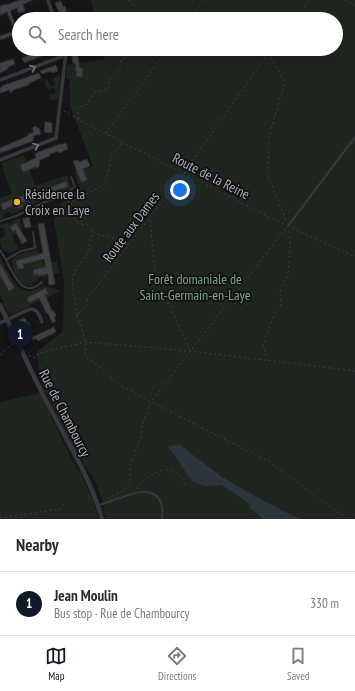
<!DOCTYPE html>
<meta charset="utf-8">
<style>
:root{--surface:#fff;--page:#f7f7f7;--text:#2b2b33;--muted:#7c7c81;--line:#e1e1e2;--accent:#111827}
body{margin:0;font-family:"PT Sans Narrow",sans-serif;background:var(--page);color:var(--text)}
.you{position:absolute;left:180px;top:190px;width:14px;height:14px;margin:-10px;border:3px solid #fff;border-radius:50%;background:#1a73e8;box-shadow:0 0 0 6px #1a73e833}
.badge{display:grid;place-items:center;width:26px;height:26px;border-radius:50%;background:var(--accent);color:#fff;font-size:13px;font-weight:700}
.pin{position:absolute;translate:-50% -33px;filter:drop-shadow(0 1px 2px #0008)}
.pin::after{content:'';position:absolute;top:21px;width:14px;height:12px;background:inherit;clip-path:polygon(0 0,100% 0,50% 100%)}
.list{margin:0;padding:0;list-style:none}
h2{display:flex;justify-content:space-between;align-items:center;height:52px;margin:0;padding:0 16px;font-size:17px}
h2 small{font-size:13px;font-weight:400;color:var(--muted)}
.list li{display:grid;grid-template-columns:26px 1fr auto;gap:12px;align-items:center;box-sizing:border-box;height:64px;padding:0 16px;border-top:1px solid var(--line)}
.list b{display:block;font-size:15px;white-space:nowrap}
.list p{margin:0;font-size:13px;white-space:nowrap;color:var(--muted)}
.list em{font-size:13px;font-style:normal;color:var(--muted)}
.icon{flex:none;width:22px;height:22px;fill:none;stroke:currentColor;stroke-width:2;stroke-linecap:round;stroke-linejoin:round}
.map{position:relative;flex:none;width:355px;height:519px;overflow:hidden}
.search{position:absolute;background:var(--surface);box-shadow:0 4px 16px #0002;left:12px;right:12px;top:12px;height:44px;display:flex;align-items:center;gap:10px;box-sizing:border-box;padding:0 14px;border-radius:22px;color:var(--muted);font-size:15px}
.sheet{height:116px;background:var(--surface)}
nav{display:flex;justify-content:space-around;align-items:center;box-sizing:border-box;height:56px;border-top:1px solid var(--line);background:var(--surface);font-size:11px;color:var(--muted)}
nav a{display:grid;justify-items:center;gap:2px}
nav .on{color:var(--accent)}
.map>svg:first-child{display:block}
</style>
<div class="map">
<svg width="355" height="519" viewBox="0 0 355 519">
<rect width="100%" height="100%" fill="#161618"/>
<g fill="#1e261f">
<path d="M91 0H355V519H106L103 512 105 506 94 479 75 450 44 389 39 376V368L37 352 63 331 64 281 54 220 60 204 80 189 75 172 93 166 70 106V79H66L67 65 104 59 102 49H336V19H95Z"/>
<path d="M60 75 58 98 51 101 49 95 56 93 54 88 48 90 44 81 48 80 51 87 55 85 53 78Z"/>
<path d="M24 155 35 186 67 175 71 187 56 196 47 198 11 215 10 212 2 215 3 218 0 219V198L12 194 1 163Z"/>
<path d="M19 218 23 230 12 236 19 249C6 255 0 253 0 238L5 236 4 228H0V225L10 222Z"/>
<path d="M36 250 41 255 43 264 57 262 59 273 47 275 45 279 43 277H39L36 281 32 282V286C29 286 26 286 23 284 18 280 9 264 13 259 18 252 29 252 36 250Z"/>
<path d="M0 257C6 268 14 291 29 291 34 291 37 288 41 287 46 285 54 289 60 291L41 301 29 305 30 306C23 309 14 316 8 312L0 296V275L2 280 7 277 0 267 2 266 0 262Z"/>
<path d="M40 393 69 454 83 478 93 500 99 519H0V402Z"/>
</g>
<path fill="#2c353c" d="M180 445 222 477 264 501 285 512 301 519H263L251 509 249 503 226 488 221 485 205 486 196 483 192 481 189 477 175 456 168 446Z"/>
<g fill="#404145" stroke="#303034">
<path d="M20 0H33L23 4 25 11 18 13 17 8 10 11 15 24 12 25 7 12 0 15V6L6 4V5Z"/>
<path d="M61 1 63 7 65 6 68 18 62 19 59 11 58 10 55 3Z"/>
<path d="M17 30 19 33 0 40V36Z"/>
<path d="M39 49H60L24 63 22 58 35 53 34 51Z"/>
<path d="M72 49H78L79 52 77 53 80 68H83L82 77 76 76 77 71H75L76 64H73L72 56H74Z"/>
<path d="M13 59 15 64 8 67V69L0 73V63Z"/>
<path d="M56 65 58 71 52 73 51 71 42 74 40 71Z"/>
<path d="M39 73 41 78 29 83V85L13 90 11 93 10 90 0 93V88L2 87V86Z"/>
<path d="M45 122 52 123V133L44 132Z"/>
<path d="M36 126 37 128H39L41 134 33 136 34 138 33 139V141L0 153V148L28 136V134L34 132 32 128Z"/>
<path d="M66 143 68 149 59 153 58 151 50 154V156L40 160 39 167 36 168V167L23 172 20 165 36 158 35 154 36 153 60 144V145Z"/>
<path d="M87 159 90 166 83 169 87 180 81 182 73 161 78 160 79 162Z"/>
<path d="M66 181 68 187 57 190V191L21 203 23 206 18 208 16 203 10 206V207L3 210 1 204 19 197 42 190V191Z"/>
<path d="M29 217 31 227 25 228 23 219Z"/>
<path d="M16 223 27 241 22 244 15 230 13 232 10 227Z"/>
<path d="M44 223 55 284 49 285 48 274 38 276V274L34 275 33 270 46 267 44 259 23 264 24 268 18 269 16 261 43 253 38 224Z"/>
<path d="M0 263 10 281 14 287V288L9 291 0 275Z"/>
<path d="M46 288 48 294 45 295 52 311H54L56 316 54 317 56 321 52 323 48 313 47 314 39 298 29 303 27 298Z"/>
<path d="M25 318 27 323H29L31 328 29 329 31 334 35 336 54 327 56 332 38 341 36 338 34 340 29 338 28 335 25 337 23 332 24 331 19 320Z"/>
</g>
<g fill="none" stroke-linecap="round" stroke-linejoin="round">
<g stroke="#3d3f44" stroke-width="1" stroke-dasharray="2 3" stroke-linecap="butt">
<path d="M129 0 141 15 139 19"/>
<path d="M345 0 355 5"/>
<path d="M141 15 150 19"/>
<path d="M190 19 204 0"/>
<path d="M295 19 310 0"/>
<path d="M254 49 268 53 285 82 269 136 268 176 287 223"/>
<path d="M271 49 184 173 88 298 86 306 77 315 86 342 85 356 100 367 120 385 151 402 268 461 336 511 350 519"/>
<path d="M64 111 79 120 285 225"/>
<path d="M79 119 78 112 77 108 87 104 95 92 107 90 110 81 120 67 121 60 130 54 129 49"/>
<path d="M106 133 168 49"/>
<path d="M122 143 112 155 105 184 85 195 73 201 71 205V211L72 216 80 224 87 225 96 234 118 239 129 245"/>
<path d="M150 220 155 273 190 351"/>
<path d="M292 228 355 257"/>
<path d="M77 315 72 282 75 270 84 259 90 250 89 244 92 238V230"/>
<path d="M0 355 12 344"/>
<path d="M29 356 36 358 39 353 86 342 190 351 355 371"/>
<path d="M268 361 263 345 274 315 281 305 280 292 283 283 288 276 290 252V239L289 230"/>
<path d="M137 489C142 479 161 466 173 471 179 473 182 480 186 485"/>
<path d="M110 499 109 497C120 494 123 491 130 482V467L142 434V425L151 402 286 228"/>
<path d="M0 518 61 509 66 502"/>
</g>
<g stroke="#37383d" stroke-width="2">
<path d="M0 221 16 216 47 201 56 199 75 187 71 177"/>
<path d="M288 226 355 137"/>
<path d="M0 250C3 255 6 259 8 264 15 277 24 299 42 282"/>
<path d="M6 260 21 251 35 248 33 232"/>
<path d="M99 505C106 503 113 500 120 498 133 493 154 485 161 503 163 508 162 514 162 519"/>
</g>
<g stroke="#37383d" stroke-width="3.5">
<path d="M48 0 54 19"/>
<path d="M0 80 66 55"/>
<path d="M0 160 56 138 66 52 65 49"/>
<path d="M0 323 30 309C38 309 39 315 42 322"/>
</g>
<path stroke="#37383d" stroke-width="4.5" d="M0 305C17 339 31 373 49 406 68 443 91 479 102 519"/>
</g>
<defs><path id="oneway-chevron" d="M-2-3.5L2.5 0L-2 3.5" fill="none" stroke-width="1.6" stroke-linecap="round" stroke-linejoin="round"/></defs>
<g stroke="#757881">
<use href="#oneway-chevron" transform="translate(33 68) rotate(-21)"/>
<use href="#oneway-chevron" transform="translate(36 146) rotate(-21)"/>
</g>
<circle fill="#f2b134" stroke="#111113" stroke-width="1.5" cx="17" cy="202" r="4"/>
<g text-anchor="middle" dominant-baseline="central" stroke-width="3.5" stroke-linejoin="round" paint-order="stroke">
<g font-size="14" fill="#a8adb8" stroke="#111113">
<text transform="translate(211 176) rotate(27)">Route de la Reine</text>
<text transform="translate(131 227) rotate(-53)">Route aux Dames</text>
<text transform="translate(65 413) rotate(63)">Rue de Chambourcy</text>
</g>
<g font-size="14" fill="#a8adb8" stroke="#111113" text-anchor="start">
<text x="25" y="194">Résidence la<tspan x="25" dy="16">Croix en Laye</tspan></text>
</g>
<g font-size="14" fill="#7fa381" stroke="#111113">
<text x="195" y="279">Forêt domaniale de<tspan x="195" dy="16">Saint-Germain-en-Laye</tspan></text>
</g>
</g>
</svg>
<div class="you"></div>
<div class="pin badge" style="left:20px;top:354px">1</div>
<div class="search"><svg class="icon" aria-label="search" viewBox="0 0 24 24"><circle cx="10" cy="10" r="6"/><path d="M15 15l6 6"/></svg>Search here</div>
</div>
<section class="sheet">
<h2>Nearby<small></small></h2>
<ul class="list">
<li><span class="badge">1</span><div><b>Jean Moulin</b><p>Bus stop · Rue de Chambourcy</p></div><em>330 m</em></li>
</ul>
</section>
<nav>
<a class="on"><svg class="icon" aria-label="map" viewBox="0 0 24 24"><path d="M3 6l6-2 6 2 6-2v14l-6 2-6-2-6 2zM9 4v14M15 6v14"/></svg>Map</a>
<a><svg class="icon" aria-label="directions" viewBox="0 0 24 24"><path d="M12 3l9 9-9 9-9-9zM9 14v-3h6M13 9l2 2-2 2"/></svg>Directions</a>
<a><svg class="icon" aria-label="saved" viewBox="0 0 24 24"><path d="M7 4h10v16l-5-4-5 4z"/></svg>Saved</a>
</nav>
